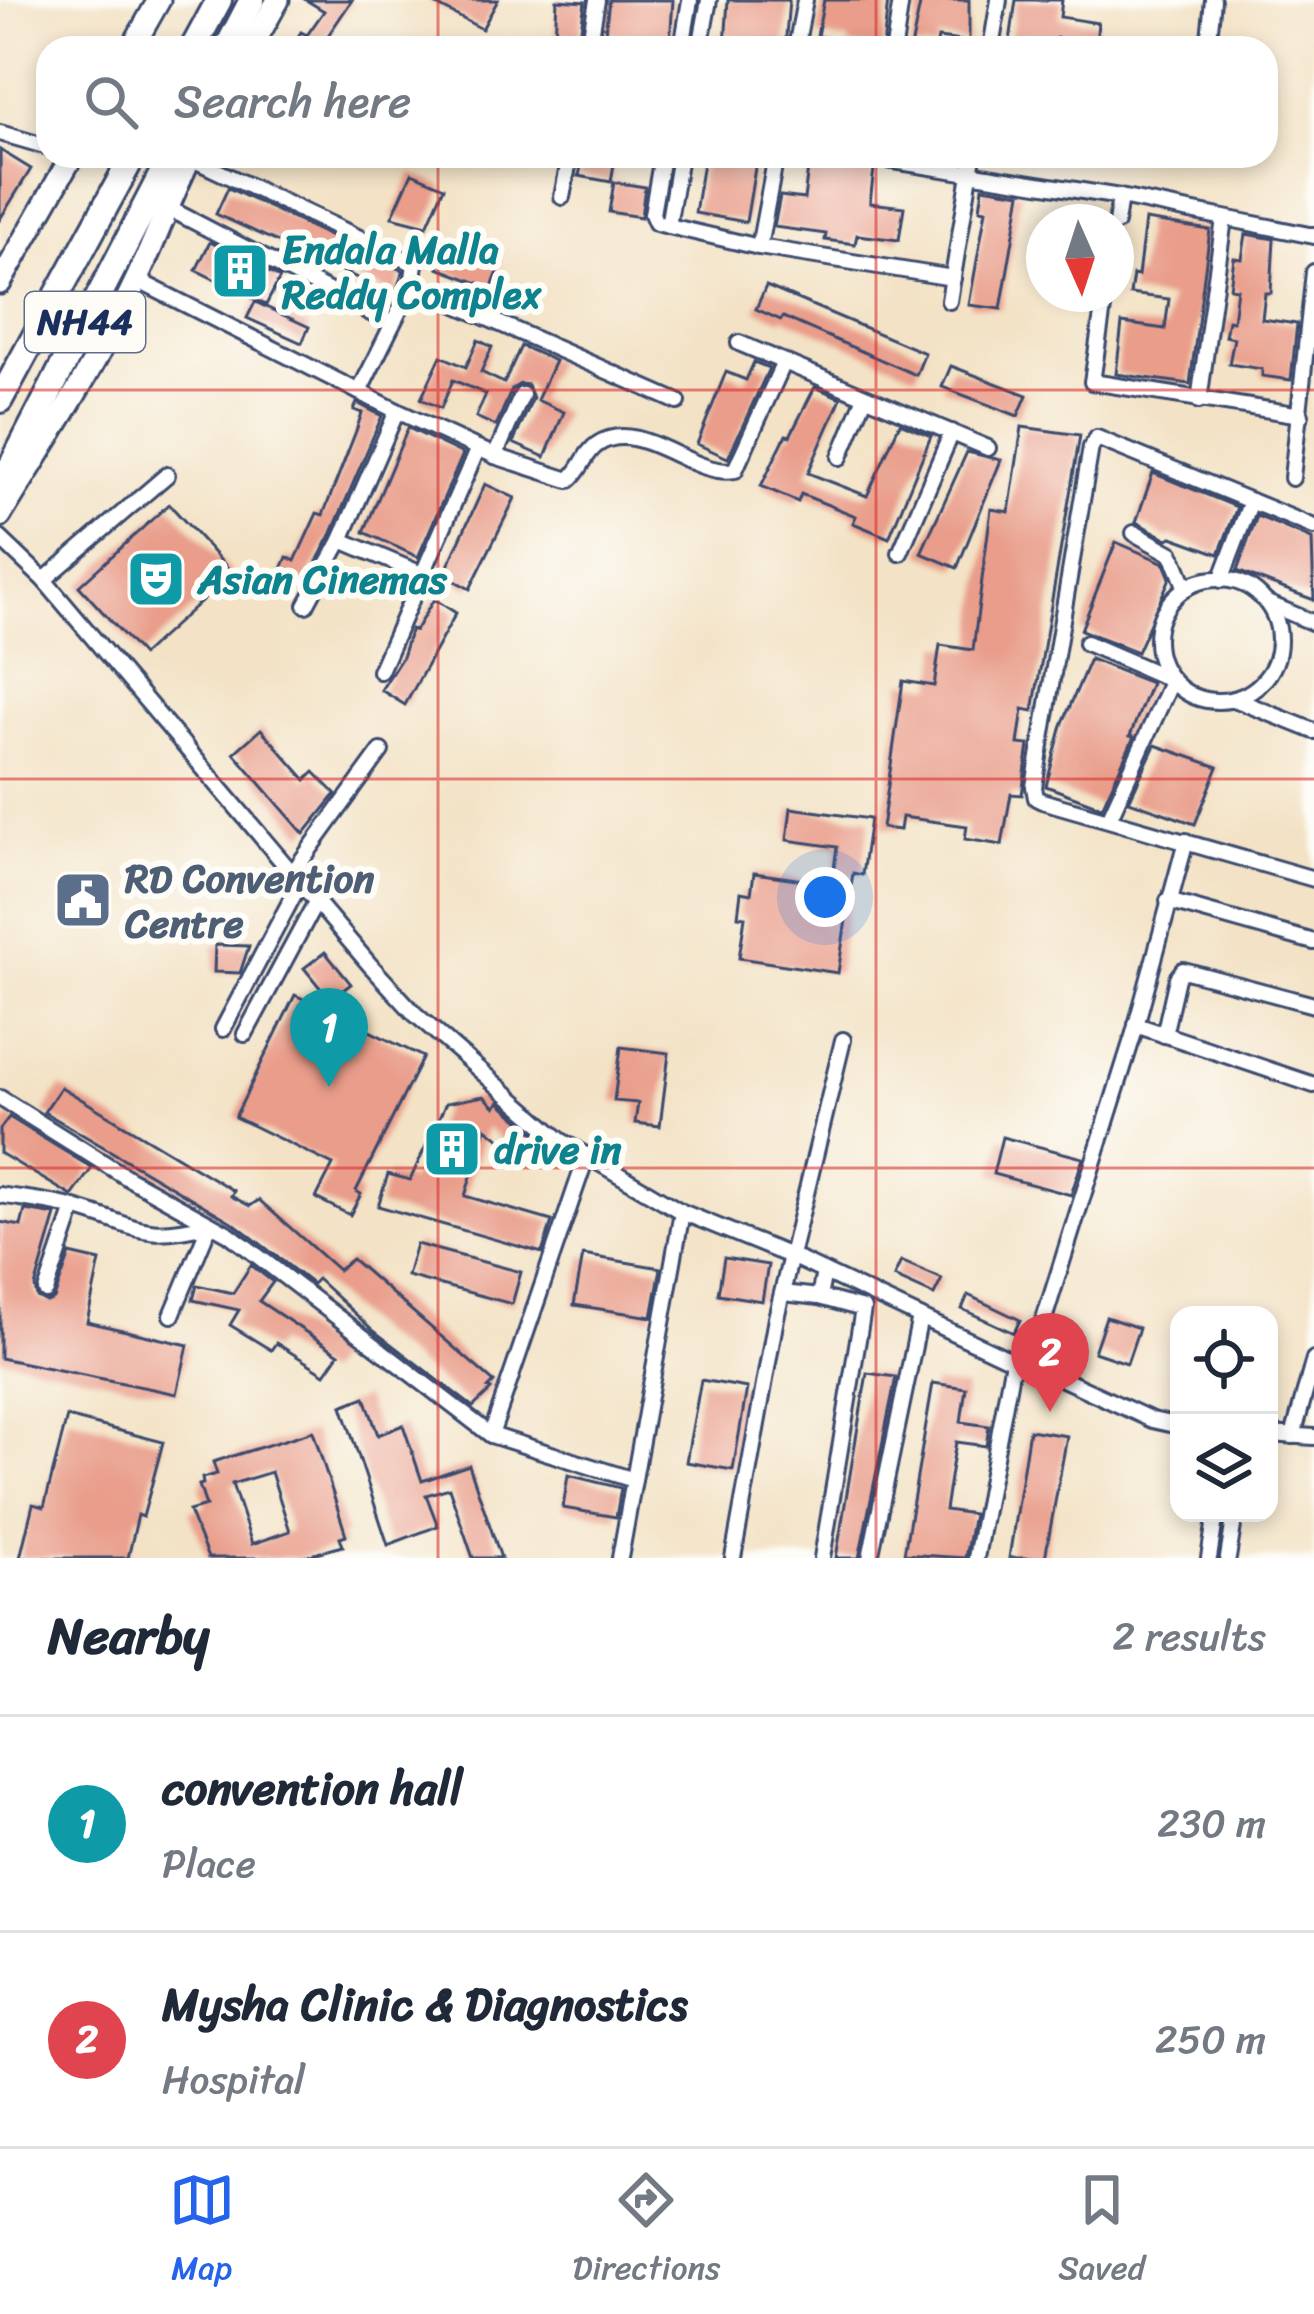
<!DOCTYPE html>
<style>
:root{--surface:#fff;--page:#f6f6f7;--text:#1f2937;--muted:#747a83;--line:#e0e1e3;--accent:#2563eb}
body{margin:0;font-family:Sriracha,sans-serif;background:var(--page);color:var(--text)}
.controls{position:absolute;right:36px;bottom:36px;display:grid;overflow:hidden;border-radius:24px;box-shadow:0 6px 18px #0003}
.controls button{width:108px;height:108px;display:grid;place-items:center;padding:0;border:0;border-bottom:3px solid var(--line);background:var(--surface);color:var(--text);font:60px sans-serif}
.compass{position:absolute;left:1026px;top:204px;width:108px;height:108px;border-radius:50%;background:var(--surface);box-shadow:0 6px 18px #0003;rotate:177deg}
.you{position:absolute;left:825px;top:897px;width:42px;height:42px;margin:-30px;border:9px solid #fff;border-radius:50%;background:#1a73e8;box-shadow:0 0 0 18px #1a73e833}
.badge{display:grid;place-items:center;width:78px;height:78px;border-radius:50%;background:var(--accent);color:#fff;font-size:39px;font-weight:700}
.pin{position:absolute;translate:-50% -99px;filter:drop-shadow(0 3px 6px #0008)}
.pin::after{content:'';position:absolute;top:63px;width:42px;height:36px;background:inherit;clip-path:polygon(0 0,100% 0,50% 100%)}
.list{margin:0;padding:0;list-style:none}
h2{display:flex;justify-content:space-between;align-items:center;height:156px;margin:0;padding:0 48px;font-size:51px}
h2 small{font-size:39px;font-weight:400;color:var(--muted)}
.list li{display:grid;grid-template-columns:78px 1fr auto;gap:36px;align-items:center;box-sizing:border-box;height:216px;padding:0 48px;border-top:3px solid var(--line)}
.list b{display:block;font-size:45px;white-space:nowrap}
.list p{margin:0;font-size:39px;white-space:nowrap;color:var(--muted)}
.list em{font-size:39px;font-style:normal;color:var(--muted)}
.icon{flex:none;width:66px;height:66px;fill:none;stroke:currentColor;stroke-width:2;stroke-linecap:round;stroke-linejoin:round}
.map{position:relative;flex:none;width:1314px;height:1558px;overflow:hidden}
.search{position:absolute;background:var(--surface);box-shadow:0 6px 18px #0003;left:36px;right:36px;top:36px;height:132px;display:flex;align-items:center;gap:30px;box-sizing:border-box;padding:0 42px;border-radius:36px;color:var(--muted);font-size:45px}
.sheet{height:588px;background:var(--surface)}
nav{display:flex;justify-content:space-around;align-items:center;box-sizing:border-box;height:168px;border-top:3px solid var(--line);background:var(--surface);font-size:33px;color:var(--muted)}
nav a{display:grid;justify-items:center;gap:6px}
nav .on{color:var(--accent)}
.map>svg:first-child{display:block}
</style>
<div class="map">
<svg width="1314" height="1558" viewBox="0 0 1314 1558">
<rect width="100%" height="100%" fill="#fdfcf7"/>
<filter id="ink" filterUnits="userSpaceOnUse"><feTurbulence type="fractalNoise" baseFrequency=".00833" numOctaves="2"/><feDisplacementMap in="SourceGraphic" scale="24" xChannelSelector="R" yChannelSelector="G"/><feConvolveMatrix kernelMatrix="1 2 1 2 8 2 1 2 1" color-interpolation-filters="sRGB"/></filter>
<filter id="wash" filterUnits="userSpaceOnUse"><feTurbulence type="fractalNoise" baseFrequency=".004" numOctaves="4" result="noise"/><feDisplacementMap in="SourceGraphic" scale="48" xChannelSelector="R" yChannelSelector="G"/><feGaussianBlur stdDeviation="2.7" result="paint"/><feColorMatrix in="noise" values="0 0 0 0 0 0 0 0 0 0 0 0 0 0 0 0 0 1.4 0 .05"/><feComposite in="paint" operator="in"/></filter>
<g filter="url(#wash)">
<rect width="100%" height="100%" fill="#f3e2c5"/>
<g id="blocks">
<g fill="#e99d8a" fill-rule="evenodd">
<path d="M306 0H352L323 43 333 48H291L301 32 307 35 324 11Z"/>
<path d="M427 0H498L482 29Z"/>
<path d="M557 0 585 2 579 42 555 38Z"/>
<path d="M609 0H673L670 43 605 33Z"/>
<path d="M728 0H789L785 48 725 46Z"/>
<path d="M824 0H888L883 48 849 46 850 41 817 36Z"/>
<path d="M921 0H969V42L938 38 936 48H911Z"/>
<path d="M1016 0H1062L1060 17 1098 23 1096 43 1057 38 1056 48H1009Z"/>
<path d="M0 150 31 169 0 219Z"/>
<path d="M583 156 615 158 611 182 579 176Z"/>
<path d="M704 156H757L746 222 695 213Z"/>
<path d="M809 160 854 163 874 169 870 203 904 207 899 240 857 235 855 244 825 240 826 234 774 227 780 196 804 199Z"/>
<path d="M412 173 444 187 427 226 392 217Z"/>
<path d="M614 182 645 187 641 217 609 212Z"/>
<path d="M983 187 1021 193 1001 309 969 305 986 210 980 209Z"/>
<path d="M228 188 403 271 395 295 216 214Z"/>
<path d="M1145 220 1210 230 1190 384 1116 374 1122 323 1165 329 1169 299 1130 294 1133 275 1138 276Z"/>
<path d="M1246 234 1274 239 1271 293H1265L1262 319 1297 324 1291 380 1262 376V369L1229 364 1234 338 1225 336 1228 320 1233 321 1237 289 1230 288 1234 258 1242 259Z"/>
<path d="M210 242 280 278 266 305 196 270Z"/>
<path d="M445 249 480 262 483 255 502 262 487 299 474 294 478 283 438 268Z"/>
<path d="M766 286 925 353 916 375 783 317 781 320 756 309Z"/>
<path d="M255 302 309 327 302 343 247 318Z"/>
<path d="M478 340 492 347 481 372 504 383 521 346 555 361 537 400 564 412 545 457 513 443 533 398 528 385 520 384 512 389 496 426 476 417 486 394 453 380 441 408 421 399 441 356 466 367Z"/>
<path d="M754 362 769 368 728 458 697 444 726 372 746 380Z"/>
<path d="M951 366 1027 395 1018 416 942 387Z"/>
<path d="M815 387 841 398 808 473 867 496 900 423 931 436 889 538 853 523 856 516 801 494 798 502 761 486 786 435 790 436Z"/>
<path d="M357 403 382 416 331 535 304 585 280 574 287 557 295 561 317 513 323 515 356 431 362 413 354 410Z"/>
<path d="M1022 427 1080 435 1033 711 1023 709 1018 744 1029 745 1022 795 1011 794 1002 845 965 839 967 826 902 817 900 830 882 828 903 681 934 686 940 645 973 650 991 509 1009 512Z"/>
<path d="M408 428 463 454 418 557 364 532Z"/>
<path d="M967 452 1001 460 957 568 921 553Z"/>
<path d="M1153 473 1237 507 1219 554 1172 537 1168 539 1136 522Z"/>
<path d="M485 484 515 498 470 589 444 575Z"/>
<path d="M169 504 232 573 142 655 79 586Z"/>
<path d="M1257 516 1312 539 1314 600 1237 571Z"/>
<path d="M1116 542 1164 563 1170 578 1137 652 1081 630Z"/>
<path d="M434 599 456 613 405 705 381 690 402 657 411 629 415 631Z"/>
<path d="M1090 659 1151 683 1130 736 1134 737 1102 807 1046 786 1062 725Z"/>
<path d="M261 729 306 780 314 772 336 794 304 834 234 753Z"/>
<path d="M1155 745 1218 767 1195 824 1129 801Z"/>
<path d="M791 808 870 819 862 875 853 873 838 973 739 958 745 917 738 916 741 892 751 894 754 873 832 884 837 847 787 840Z"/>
<path d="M215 945 249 946 240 973 214 972Z"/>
<path d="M325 952 351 984 330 1000 304 968Z"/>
<path d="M295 995 423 1057 356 1191 361 1194 350 1215 316 1198 333 1165 235 1117Z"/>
<path d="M621 1047 669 1053 660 1126 635 1123 638 1103 614 1101Z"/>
<path d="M61 1087 234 1191 231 1196 250 1206 259 1200 338 1270 352 1259 494 1382 488 1388 491 1390 473 1407 374 1331 317 1279 312 1284 235 1224 44 1112Z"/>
<path d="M484 1096 495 1107 499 1102 535 1133V1153L508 1145 486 1128 465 1196 552 1221 542 1253 378 1206 388 1174 410 1180 446 1103Z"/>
<path d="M9 1117 92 1168 72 1196 0 1153V1129Z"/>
<path d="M1002 1137 1083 1158 1071 1195 993 1174Z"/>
<path d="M25 1210 56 1215 35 1287 37 1297 47 1302 54 1299 70 1254 100 1261 87 1322 188 1345 177 1394 0 1358V1222L21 1226Z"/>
<path d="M416 1244 521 1272 512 1304 407 1276Z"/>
<path d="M583 1255 661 1268 652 1317 574 1305Z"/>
<path d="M724 1258 768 1265 762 1301 718 1294Z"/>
<path d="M901 1261 942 1279 934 1295 894 1277Z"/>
<path d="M251 1265 273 1282 259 1301 339 1354 325 1374 276 1343 271 1350 230 1325 239 1310 193 1300 197 1285 233 1293Z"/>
<path d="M968 1295 1020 1320 1014 1333 962 1309Z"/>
<path d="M1106 1317 1139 1328 1127 1363 1094 1352Z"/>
<path d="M867 1373 896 1377 859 1558H836Z"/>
<path d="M701 1380 747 1388 733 1470 686 1462Z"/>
<path d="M933 1383 966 1388 961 1422 989 1426 986 1446 956 1442 951 1471 945 1510 973 1514 965 1558 904 1554Z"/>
<path d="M365 1397 378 1435 403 1425 422 1481 469 1465 501 1558H473L449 1488 426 1495 438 1526 388 1545 342 1406Z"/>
<path d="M67 1417 163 1442 143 1517 138 1515 128 1558H20L33 1504 44 1507Z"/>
<path d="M1029 1430 1067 1436 1045 1558H1009Z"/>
<path d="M313 1431 346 1535 340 1537 343 1546 299 1558H208L189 1511 206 1506 199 1485 203 1484 202 1478 217 1474 213 1462ZM271 1472 290 1531 252 1544 232 1484Z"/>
<path d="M568 1475 621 1488 616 1517 563 1508Z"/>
</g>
</g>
</g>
<g filter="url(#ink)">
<use href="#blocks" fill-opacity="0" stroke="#3b4a6d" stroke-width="3"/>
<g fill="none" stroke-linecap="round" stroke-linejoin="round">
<g stroke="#3b4a6d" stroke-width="20">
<g id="minor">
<path d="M589 48 597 0"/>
<path d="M682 48 690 0"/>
<path d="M700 48 709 0"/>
<path d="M796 48 805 0"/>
<path d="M894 48 901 0"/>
<path d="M991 48 999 0"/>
<path d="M1208 48 1213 0"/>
<path d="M0 133 48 147"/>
<path d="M662 156 652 214 656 223 759 247 953 278"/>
<path d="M862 156 1120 197 1314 236"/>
<path d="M190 158 415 264 412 285 359 392"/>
<path d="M562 197 570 156"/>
<path d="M166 207 392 324"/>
<path d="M1116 223 1120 197"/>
<path d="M668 226 680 156"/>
<path d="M759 247 776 156"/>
<path d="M137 280 397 411 495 456 569 480C582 470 584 453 598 444 641 417 692 478 735 470L784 362"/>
<path d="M412 285 678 402"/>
<path d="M1105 294 1092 382 1301 415"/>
<path d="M949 301 973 156"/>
<path d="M739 343 988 448"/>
<path d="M1199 401 1224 219"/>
<path d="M495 456 522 395"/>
<path d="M840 457 865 397"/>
<path d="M1292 478 1314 272"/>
<path d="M1314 527 1097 438 1091 447 1034 787 1036 798 1042 801 1314 879"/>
<path d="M1134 533 1172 554 1186 588"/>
<path d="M0 538 44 580 370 965 415 1014 560 1140 682 1212 793 1257 1013 1361 1030 1364 1152 1420 1179 1426"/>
<path d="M341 540 424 575"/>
<path d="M900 553 952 432"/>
<circle cx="1218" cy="640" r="61"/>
<path d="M44 580 167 475"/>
<path d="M1221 580 1251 501"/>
<path d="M1267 603 1314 623"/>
<path d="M306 605 341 540 397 411"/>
<path d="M1086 643 1172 680 1109 819"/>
<path d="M380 671 478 448"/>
<path d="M1234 699 1314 731"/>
<path d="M291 875 381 751"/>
<path d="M1168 901 1314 942"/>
<path d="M1136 1025 1314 1085"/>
<path d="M223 1029 300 883"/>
<path d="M245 1034 316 902"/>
<path d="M1164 1035 1177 978 1183 970 1314 1005"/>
<path d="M0 1098 128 1178 229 1234 491 1435"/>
<path d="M587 1155 491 1435 634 1480"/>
<path d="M0 1195C24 1199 50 1201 74 1208 138 1225 138 1242 210 1224"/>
<path d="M46 1291 74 1208"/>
<path d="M783 1293 819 1297"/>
<path d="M172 1315 210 1224"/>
<path d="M1030 1364 1134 1033 1186 841"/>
<path d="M1269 1434 1314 1437"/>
<path d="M1293 1436 1314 1359"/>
<path d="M620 1558 682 1212"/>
<path d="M733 1558 776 1318 843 1040"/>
<path d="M822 1558 863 1309 819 1297 824 1272"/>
<path d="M870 1558 920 1317"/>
<path d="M976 1558 1013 1361"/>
<path d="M1209 1558 1216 1513"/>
<path d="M1228 1558 1235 1513"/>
</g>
</g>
<g stroke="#3b4a6d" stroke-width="27">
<g id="secondary">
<path d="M132 48 159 0"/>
<path d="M251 48 278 0"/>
<path d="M0 283 72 156"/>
<path d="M0 516C47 439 97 364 135 283 155 242 170 198 191 156"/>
</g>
</g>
<g stroke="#3b4a6d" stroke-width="30">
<g id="trunk">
<path d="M193 48 219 0"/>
<path d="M227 48 252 0"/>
<path d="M0 400 133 156"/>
<path d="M0 488 171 156"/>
</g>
</g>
<use href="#minor" stroke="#fff" stroke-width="14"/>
<use href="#secondary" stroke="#fff" stroke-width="21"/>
<use href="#trunk" stroke="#fff" stroke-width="24"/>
</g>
</g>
<path fill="none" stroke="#d62828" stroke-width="3" stroke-opacity="0.55" d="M438 0V48M876 0V48M438 156V1558M876 156V1558M0 390H1314M0 779H1314M0 1168H1314"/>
<defs>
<g id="building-square" transform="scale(3)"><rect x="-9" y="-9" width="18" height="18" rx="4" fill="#0f9aa8" stroke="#fdfcf7"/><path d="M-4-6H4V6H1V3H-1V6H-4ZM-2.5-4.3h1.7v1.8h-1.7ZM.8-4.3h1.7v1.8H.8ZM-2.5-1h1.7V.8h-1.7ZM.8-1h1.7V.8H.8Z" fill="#fff"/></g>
<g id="theatre-square" transform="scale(3)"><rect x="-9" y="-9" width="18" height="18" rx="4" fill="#0f9aa8" stroke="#fdfcf7"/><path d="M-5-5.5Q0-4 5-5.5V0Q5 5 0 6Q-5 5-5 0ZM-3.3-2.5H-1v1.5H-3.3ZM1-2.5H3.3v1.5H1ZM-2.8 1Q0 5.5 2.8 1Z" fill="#fff"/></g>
<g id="civic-square" transform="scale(3)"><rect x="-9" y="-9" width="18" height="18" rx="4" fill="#5c6f8a" stroke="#fdfcf7"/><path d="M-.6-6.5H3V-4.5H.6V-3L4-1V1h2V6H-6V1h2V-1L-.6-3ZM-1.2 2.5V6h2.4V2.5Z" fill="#fff"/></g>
</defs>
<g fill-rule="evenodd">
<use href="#building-square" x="240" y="271"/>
<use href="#theatre-square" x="156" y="579"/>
<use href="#civic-square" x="83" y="900"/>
<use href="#building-square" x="452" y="1149"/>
</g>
<g text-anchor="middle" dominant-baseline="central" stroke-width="12" stroke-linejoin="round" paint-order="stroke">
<rect fill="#fdfcf7" stroke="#5f6c8c" stroke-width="3" x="25" y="292" width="120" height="60" rx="9"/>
<g font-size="36" font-weight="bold" fill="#1b2f5e">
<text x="85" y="322">NH44</text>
</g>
<g font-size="39" font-weight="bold" fill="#0d838f" stroke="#fdfcf7" text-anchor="start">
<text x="282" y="249">Endala Malla<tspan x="282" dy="45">Reddy Complex</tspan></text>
<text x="198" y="579">Asian Cinemas</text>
<text x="494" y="1149">drive in</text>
</g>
<g font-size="39" font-weight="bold" fill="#4e5e75" stroke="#fdfcf7" text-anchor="start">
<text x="125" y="878">RD Convention<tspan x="125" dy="45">Centre</tspan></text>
</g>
</g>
</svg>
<div class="controls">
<button><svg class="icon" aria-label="locate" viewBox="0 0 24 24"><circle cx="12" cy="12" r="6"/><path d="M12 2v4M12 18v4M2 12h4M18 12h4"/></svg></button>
<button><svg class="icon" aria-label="layers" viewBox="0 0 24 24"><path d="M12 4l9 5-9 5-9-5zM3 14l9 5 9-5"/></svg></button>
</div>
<svg class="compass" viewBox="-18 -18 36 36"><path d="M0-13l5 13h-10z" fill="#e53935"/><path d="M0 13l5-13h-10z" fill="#747a83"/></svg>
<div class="you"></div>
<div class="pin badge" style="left:329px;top:1087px;background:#0f9aa8">1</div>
<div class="pin badge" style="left:1050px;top:1412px;background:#e0444e">2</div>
<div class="search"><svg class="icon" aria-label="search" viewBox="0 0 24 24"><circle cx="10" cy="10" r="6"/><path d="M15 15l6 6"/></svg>Search here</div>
</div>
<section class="sheet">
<h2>Nearby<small>2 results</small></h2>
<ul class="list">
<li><span class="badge" style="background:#0f9aa8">1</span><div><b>convention hall</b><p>Place</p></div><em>230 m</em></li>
<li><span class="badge" style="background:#e0444e">2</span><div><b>Mysha Clinic &amp; Diagnostics</b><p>Hospital</p></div><em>250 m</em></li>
</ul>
</section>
<nav>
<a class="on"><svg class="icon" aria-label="map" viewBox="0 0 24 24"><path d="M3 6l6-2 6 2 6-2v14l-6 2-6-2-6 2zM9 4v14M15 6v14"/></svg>Map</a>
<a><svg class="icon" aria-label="directions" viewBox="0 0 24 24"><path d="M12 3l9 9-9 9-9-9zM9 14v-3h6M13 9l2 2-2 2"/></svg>Directions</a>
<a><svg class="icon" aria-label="saved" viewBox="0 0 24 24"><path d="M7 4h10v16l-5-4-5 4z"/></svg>Saved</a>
</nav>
